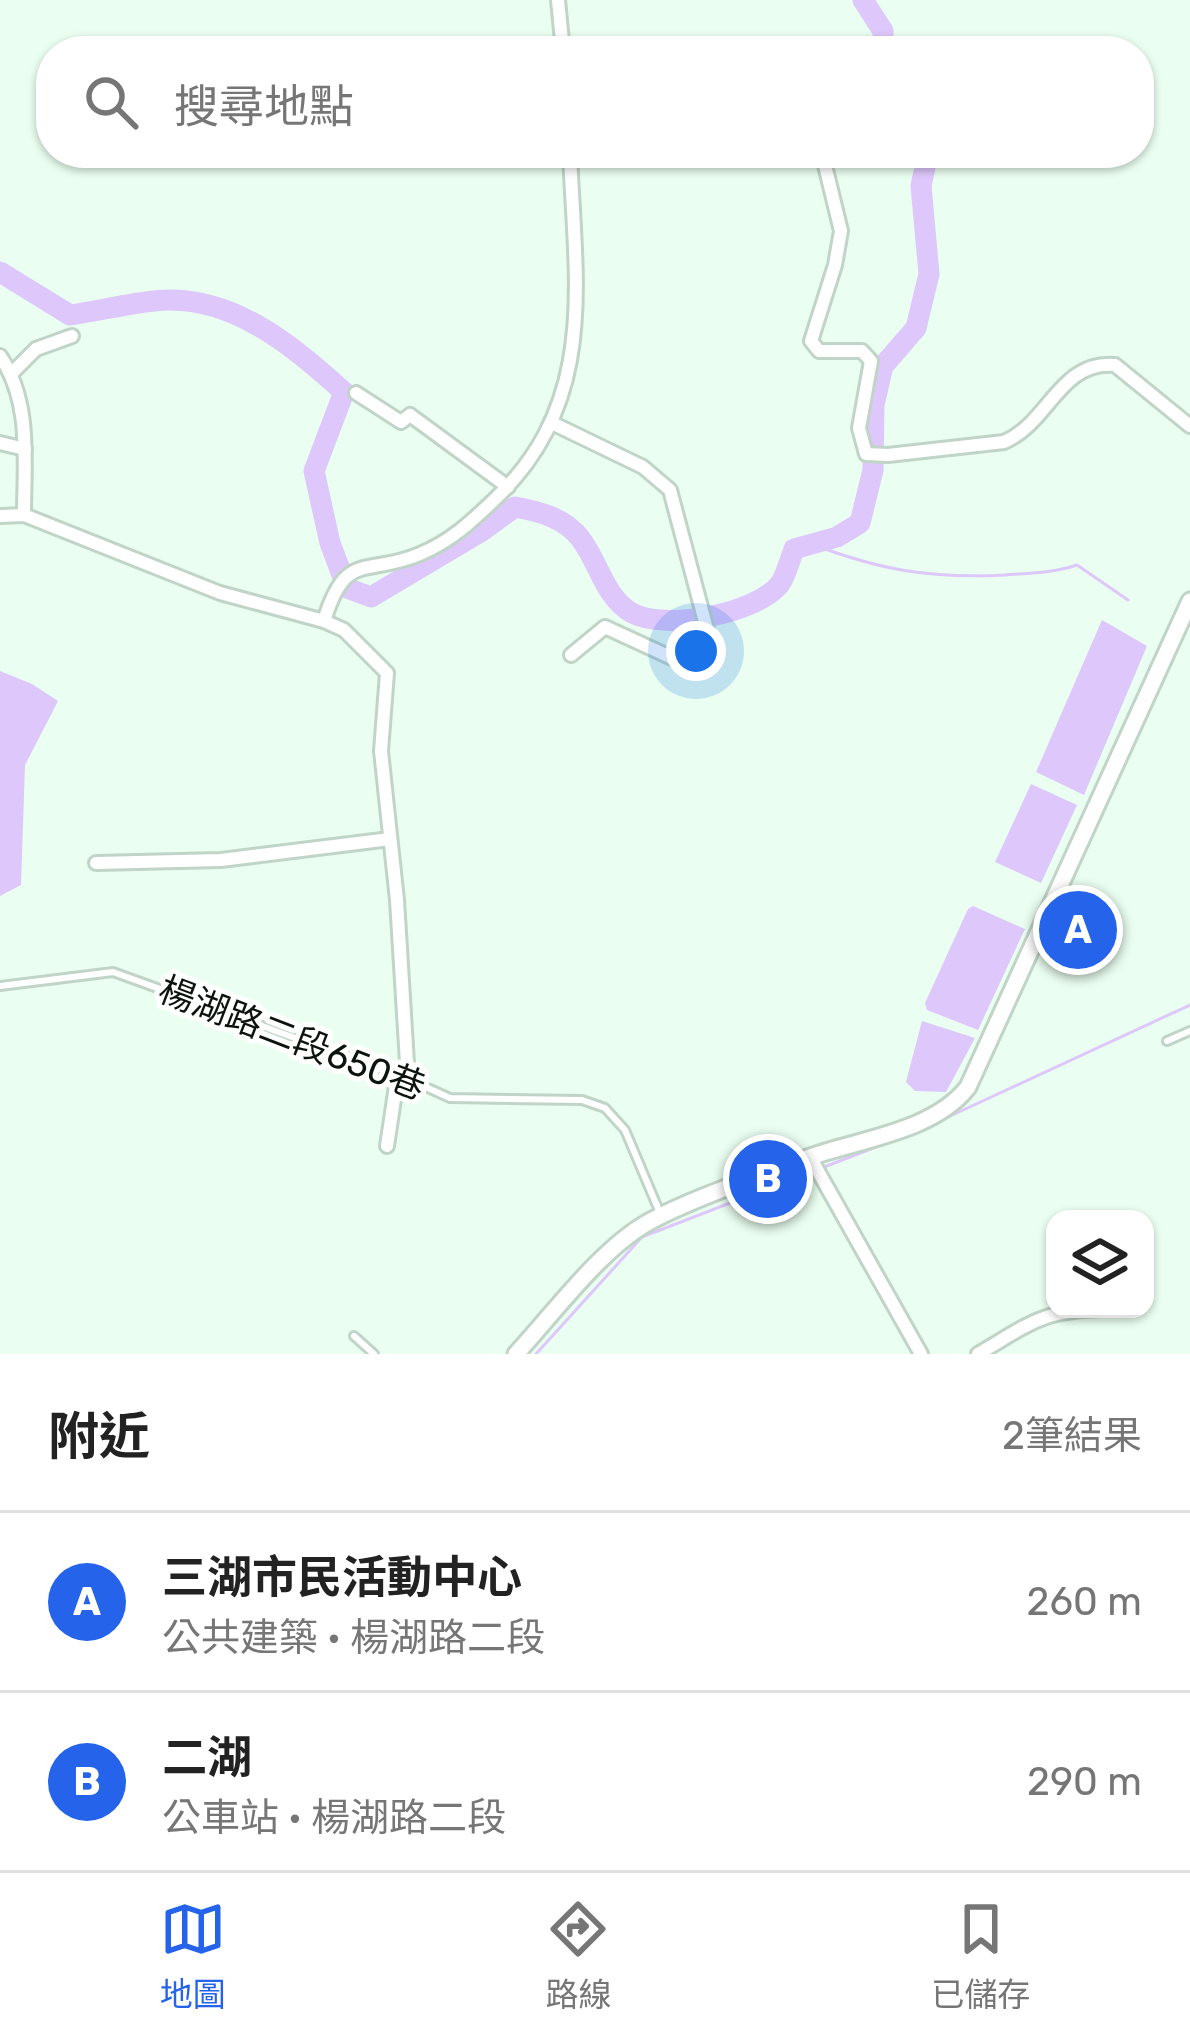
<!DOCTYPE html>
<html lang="zh-TW">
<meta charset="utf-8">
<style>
:root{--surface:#fff;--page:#f6f6f6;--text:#222;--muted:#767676;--line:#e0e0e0;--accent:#2563eb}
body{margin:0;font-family:Rubik,"Noto Sans TC",sans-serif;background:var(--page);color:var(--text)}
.controls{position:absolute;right:36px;bottom:36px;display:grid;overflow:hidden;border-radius:24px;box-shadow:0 3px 9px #0004}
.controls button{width:108px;height:108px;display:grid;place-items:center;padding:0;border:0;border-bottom:3px solid var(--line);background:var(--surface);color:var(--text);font:60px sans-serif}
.you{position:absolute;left:696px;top:651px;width:42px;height:42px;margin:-30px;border:9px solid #fff;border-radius:50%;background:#1a73e8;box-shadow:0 0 0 18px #1a73e833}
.badge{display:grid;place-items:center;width:78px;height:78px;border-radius:50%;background:var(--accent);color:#fff;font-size:39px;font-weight:700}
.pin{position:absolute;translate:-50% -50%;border:6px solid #fff;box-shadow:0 3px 12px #0006}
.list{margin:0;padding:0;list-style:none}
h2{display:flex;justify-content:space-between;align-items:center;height:156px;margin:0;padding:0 48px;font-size:51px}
h2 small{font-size:39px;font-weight:400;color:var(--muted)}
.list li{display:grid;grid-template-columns:78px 1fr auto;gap:36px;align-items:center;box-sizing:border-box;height:180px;padding:0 48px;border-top:3px solid var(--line)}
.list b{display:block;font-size:45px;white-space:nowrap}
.list p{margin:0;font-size:39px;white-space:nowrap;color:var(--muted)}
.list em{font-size:39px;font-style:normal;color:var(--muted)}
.icon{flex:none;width:66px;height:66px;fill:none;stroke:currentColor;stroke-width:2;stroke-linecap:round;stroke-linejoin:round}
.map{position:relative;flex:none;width:1190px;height:1354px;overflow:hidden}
.search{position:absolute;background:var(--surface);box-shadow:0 3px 9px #0004;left:36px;right:36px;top:36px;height:132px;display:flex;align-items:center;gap:30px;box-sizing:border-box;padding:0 42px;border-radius:48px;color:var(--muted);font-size:45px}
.sheet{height:516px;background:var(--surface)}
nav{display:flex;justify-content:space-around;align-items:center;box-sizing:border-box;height:168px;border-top:3px solid var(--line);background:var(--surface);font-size:33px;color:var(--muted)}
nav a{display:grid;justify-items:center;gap:6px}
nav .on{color:var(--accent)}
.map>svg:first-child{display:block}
</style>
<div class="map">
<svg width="1190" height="1354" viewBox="0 0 1190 1354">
<rect width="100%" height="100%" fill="#eafef1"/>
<g fill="#dec7fa">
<path d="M1102 620 1147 646 1084 795 1036 772Z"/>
<path d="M0 671 32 684 58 701 25 765 21 885 0 896Z"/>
<path d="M1031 784 1077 805 1041 883 995 862Z"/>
<path d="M973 906 1025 929 978 1030 927 1010 925 1003 968 909Z"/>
<path d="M922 1021 975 1038 946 1092 915 1091 906 1082Z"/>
</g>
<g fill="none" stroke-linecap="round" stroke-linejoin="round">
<g stroke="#dec7fa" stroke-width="3">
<path d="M812 544C879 570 932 579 1004 575 1029 573 1053 573 1077 565L1128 600"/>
<path d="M920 1130 1190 1005"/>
<path d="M824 1167 894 1140"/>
<path d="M536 1354 642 1237 810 1172"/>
</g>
<g stroke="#dec7fa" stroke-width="21">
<path d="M863 0 883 31 884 51"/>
<path d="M0 272 70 315C98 311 126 304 154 301 229 292 292 345 344 392L314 471 330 543 347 588 371 597 482 531 515 507C538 511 565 518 580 538 599 562 604 597 632 613 665 631 756 614 780 584 786 575 790 560 794 549L837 537 860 523 873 470 874 405 883 366 916 328 929 274 921 186 928 153"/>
</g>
</g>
<path fill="#b1c4b8" d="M1063 908 1094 922 1086 945 1055 926Z"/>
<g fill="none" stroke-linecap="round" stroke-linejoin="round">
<g stroke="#c0d4c7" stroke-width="12">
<g id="service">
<path d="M0 986 113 972 408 1079 450 1098 582 1100 605 1108 625 1130 660 1213"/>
<path d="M1167 1041 1190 1031"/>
<path d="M354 1336 374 1354"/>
</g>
</g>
<g stroke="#c0d4c7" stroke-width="18">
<g id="minor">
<path d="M558 0 563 51"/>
<path d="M822 153 841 231 835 265 811 341 819 351H862L871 361 859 428 866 454 888 455 1004 442C1049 423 1060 360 1115 365L1190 426"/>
<path d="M0 356C32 403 24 461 24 515"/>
<path d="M12 373 36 349 72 336"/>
<path d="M356 393 401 422 410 415 508 487"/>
<path d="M554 424 643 467 670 490 713 652 706 665 696 669 605 627 571 655"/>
<path d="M0 443 25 449"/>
<path d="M0 516 24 515 220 593 324 621"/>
<path d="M96 863 221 860 390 839"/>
<path d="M387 1146 396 1086 408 1079 397 900 381 751 387 673 344 630 324 621C346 549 366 577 420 554 451 541 471 522 494 500 599 402 575 281 570 153"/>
<path d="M810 1157 921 1354"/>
<path d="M978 1354C1031 1323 1042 1310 1105 1309"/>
</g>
</g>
<g stroke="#c0d4c7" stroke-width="21">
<path id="tertiary" d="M516 1354C554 1313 599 1251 647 1223 690 1199 762 1175 810 1157 861 1139 934 1131 968 1087L1190 601"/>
</g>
<use href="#service" stroke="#fff" stroke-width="6"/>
<use href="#minor" stroke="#fff" stroke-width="12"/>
<use href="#tertiary" stroke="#fff" stroke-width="15"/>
</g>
<g text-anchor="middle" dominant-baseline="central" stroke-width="10" stroke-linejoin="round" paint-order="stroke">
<g font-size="36" fill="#0d140f" stroke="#fff">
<text transform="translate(292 1038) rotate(21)">楊湖路二段650巷</text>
</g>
</g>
</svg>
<div class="controls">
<button><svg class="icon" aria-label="layers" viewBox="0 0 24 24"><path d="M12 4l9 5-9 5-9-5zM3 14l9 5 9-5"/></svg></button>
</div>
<div class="you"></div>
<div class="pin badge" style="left:1078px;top:930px">A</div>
<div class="pin badge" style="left:768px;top:1179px">B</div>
<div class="search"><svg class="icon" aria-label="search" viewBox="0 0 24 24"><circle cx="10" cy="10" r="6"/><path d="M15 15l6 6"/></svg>搜尋地點</div>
</div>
<section class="sheet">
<h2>附近<small>2筆結果</small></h2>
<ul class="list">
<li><span class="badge">A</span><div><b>三湖市民活動中心</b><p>公共建築 · 楊湖路二段</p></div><em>260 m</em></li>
<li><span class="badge">B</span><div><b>二湖</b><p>公車站 · 楊湖路二段</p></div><em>290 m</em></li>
</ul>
</section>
<nav>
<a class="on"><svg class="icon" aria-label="map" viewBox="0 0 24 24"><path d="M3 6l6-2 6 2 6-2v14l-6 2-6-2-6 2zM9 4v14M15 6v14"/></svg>地圖</a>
<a><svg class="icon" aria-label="directions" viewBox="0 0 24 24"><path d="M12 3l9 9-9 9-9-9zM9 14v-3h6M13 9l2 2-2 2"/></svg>路線</a>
<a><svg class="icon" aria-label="saved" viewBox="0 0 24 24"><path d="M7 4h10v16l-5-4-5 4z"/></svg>已儲存</a>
</nav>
